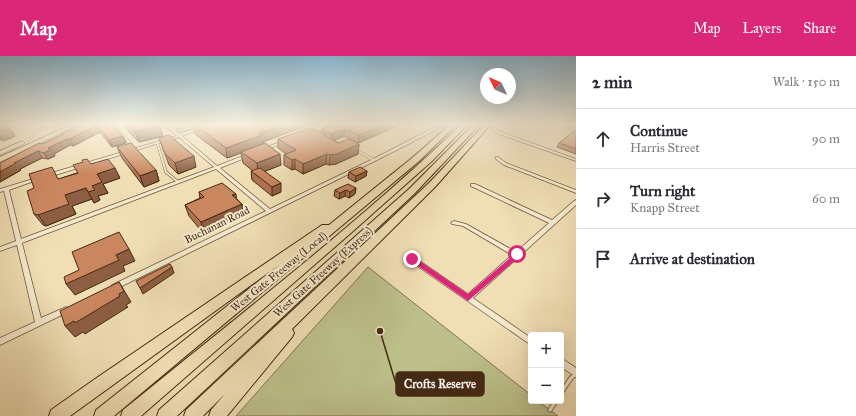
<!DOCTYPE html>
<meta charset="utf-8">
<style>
:root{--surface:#fff;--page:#f2f2f3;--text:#2b2b33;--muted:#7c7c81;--line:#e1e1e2;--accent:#db2777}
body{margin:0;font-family:"IM FELL Great Primer",serif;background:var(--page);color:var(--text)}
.controls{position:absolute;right:12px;bottom:12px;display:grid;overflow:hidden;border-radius:4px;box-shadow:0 4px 16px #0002}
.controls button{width:36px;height:36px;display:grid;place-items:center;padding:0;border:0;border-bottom:1px solid var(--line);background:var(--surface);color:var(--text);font:20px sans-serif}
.compass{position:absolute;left:480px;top:12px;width:36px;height:36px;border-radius:50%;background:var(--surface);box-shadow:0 4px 16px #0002;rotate:314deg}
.stop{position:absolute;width:12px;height:12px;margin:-9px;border:3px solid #db2777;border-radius:50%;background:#fff}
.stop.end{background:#db2777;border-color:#fff;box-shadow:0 1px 4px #0008}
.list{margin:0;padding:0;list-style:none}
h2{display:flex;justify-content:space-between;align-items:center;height:52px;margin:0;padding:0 16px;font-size:17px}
h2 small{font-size:13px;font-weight:400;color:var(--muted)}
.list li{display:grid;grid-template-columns:26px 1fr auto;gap:12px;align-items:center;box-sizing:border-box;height:60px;padding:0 16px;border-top:1px solid var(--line)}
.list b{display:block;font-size:15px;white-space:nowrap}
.list p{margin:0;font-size:13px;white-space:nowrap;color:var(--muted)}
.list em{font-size:13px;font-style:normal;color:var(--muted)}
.icon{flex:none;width:22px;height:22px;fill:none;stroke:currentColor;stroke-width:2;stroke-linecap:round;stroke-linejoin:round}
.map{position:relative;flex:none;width:576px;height:360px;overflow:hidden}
header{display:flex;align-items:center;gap:24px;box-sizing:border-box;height:56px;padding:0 20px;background:var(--accent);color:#fff}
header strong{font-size:19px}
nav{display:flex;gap:22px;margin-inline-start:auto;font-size:14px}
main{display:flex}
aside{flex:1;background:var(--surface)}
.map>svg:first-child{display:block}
</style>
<header>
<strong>Map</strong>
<nav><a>Map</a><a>Layers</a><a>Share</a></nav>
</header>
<main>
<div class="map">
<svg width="576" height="360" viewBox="0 0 576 360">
<rect width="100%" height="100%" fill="#f0deb4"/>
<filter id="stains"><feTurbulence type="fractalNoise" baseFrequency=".005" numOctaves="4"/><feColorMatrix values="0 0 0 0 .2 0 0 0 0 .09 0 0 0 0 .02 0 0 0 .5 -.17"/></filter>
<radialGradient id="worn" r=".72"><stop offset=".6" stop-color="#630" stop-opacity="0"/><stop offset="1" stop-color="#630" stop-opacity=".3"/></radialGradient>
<path fill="#bdc08b" stroke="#817550" d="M368 211 531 339V345H538L558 360H236Z"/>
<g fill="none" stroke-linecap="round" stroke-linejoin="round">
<g stroke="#70573c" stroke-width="3">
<g id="service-far1">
<path d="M112 72 116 71 131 88H129"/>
<path d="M28 84 38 75 55 68"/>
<path d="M157 86 166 116 178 126"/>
<path d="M355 94 374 104"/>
</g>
</g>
<g stroke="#70573c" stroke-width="5">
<g id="service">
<path d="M561 337 571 322 576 318"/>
<path d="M550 354 556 345"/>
</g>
</g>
<g stroke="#70573c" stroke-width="1.5">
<g id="minor">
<path d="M163 68H167L172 72 181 73 192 71 194 72 181 75 175 74 180 78 208 68H212L211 69 182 80 217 110 248 98H250V100L220 112 270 153 373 103 441 68H445L434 75 375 105 114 234 112 233 111 231 112 229 266 155 216 113 22 187 41 262 66 251 68 252 69 254 68 256 0 289V282L35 266 17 189 0 195V191L16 185 4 135 0 136V133L36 122H38L40 123 9 134 21 183 214 111 179 81 52 120H48V118L177 80Z"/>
<path d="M496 68H500L496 74 498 75 576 103V105L496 77 492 74Z"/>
<path d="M554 68H559L576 73V75Z"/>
<path d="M283 85 286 86 265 94 262 93Z"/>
<path d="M496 101H498L506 107 576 134V137L504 109 496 103Z"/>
<path d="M471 128H475L552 164 574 145 576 144V149L473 242 531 282V289L410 205 409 203 410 201H414L468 238 512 199 463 170 452 168 451 167 452 166 454 165 466 168 516 196 549 167 471 130Z"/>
<path d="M561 302 576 312V321L561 311Z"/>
</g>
</g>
<g stroke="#452a14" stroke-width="1">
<g id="trunk">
<path d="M73 68H80L0 106V101Z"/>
<path d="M22 85 25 87 24 88 0 99V95Z"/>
</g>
</g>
<g stroke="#452a14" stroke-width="2">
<g id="motorway">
<path d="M451 68H457L418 106 114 360H94L96 354 279 209 70 360H49L51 354 95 323 322 169H329L412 102Z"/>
<path d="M462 68H468L432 105 352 176 141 360H121L123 354C237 261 355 170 462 68Z"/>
<path d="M474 68H480L415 137 177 360H157L159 354 409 133Z"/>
<path d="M485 68H491L435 131 292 273 294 277 292 281 227 360H209L211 354 225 338 203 360H184L186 354 429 127Z"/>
</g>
</g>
<use href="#service-far1" stroke="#f5eace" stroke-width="2"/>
<use href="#service" stroke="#f5eace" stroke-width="3.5"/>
<use href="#minor" fill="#f5eace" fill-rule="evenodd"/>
<use href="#trunk" fill="#f0deb4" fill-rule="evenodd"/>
<use href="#motorway" fill="#f0deb4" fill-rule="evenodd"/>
</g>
<g fill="#ae7352" stroke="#452a14">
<path d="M0 68 4 70 10 72 15 80 3 85 0 83Z"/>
<path d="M92 68H113H112L123 80 126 87 112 91 100 76 73 90 70 89 54 98 55 100 48 103 42 102 20 113 21 114 0 126 42 88 62 79 61 78Z"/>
<path d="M125 68H127L163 80 139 86 128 75Z"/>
<path d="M193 68 263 86V88L281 109 265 115 281 136 272 140 252 124 251 115H253L243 107 241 97 227 102 195 78Z"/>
<path d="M328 68H402L358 87 344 80 334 84 338 87 359 88 358 98 336 108 329 109 326 108 303 118 295 113 292 114 284 109V99L286 98 278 92V83L321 77 322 73 328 71Z"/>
<path d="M576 74V98L557 91 559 87Z"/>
<path d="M159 82 196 111 178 118 169 109Z"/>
<path d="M117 91 156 114 159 125 144 131 122 102Z"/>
<path d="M91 108 120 122 103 128 108 137 98 140 100 144 94 147 92 143 72 150 76 158 46 170 43 169 34 158 59 123 77 117Z"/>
<path d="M367 115 366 120 355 126 348 122 349 116Z"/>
<path d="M356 132 355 138 349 142 345 140 339 143 334 140 335 134Z"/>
<path d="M199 136 237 143 242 148 243 159 204 178 189 160 185 149 200 142Z"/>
</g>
<g fill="#8d5e42" stroke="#452a14">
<path d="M1 68H2L4 70 10 72 15 80 3 85 0 80 1 69Z"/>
<path d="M103 68H113L105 71Z"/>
<path d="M286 68H311L263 86V89L241 96V97L227 102 226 92 259 77Z"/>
<path d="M386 68H402L358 87 359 79Z"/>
<path d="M97 69 100 76 73 90 70 83Z"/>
<path d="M160 70 163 80 139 86 135 76Z"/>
<path d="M345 73 344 80 331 85 332 78Z"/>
<path d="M123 80 126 87 112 91 109 84Z"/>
<path d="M67 83 70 89 54 98 55 100 48 103 44 97 48 92Z"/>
<path d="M359 88 358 98 336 108 329 109 330 99Z"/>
<path d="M38 95 42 102 20 113 21 114 0 126V116L14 107Z"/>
<path d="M280 98 281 109 258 118 257 107Z"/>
<path d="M327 98 326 108 303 118V108Z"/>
<path d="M194 100 196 111 178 118 175 107Z"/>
<path d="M295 103V113L292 114V104Z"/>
<path d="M115 112 120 122 103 128 108 137 98 140 100 144 94 147 88 136 92 130 97 118Z"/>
<path d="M156 114 159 125 144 131 140 120Z"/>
<path d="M367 115 366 120 355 126 356 120Z"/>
<path d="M281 127V136L272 140V131Z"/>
<path d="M86 132 92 143 72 150 76 158 46 170 38 159 65 139Z"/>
<path d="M356 132 355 138 349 142 350 136Z"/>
<path d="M346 134 345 140 339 143 340 137Z"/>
<path d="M236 138 237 149 232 139Z"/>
<path d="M242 148 243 159 204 178 201 166Z"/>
<path d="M129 193 135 205 123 210 125 215 75 239 66 228 116 199Z"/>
<path d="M172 211 174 217 143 238 140 232Z"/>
<path d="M119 226 131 246 126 249 128 251 85 278 83 276 75 281 65 270 119 238Z"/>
</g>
<g fill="#ca865f" stroke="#452a14">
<path d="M0 68H1V69L10 72 0 76Z"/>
<path d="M80 68H87L102 70 112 68 123 80 109 84 97 69 70 83H67L48 92 51 93 44 97 38 95 14 107H16L0 116V107L39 87 42 88 63 78H61Z"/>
<path d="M127 68H158L160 70 135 76Z"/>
<path d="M193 68H286L259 77 262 79 226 92Z"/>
<path d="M335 68H386L359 79 345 73 332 78 322 73Z"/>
<path d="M310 72 326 78 324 79 338 87 349 83 359 88 337 98 330 99 327 98 303 108 295 103 292 104 284 99 296 94 278 83Z"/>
<path d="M576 74V93L559 87Z"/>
<path d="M169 79 194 100 175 107 165 98 159 82Z"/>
<path d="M131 87 156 114 140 120 117 91Z"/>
<path d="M265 87 280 98 257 107 241 96Z"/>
<path d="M87 103 91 108 108 103 115 112 97 118 102 126 92 130 95 134 88 136 86 132 65 139 69 148 38 159 34 158 27 135 34 132 29 118 52 111 58 123 78 117 73 109 83 106 82 104Z"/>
<path d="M360 111 367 115 356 120 349 116Z"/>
<path d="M260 112 281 127 272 131 251 115Z"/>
<path d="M222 127 236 138 232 139 242 148 201 166 185 149 204 141 199 136Z"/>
<path d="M348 128 356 132 350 136 346 134 340 137 335 134Z"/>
<path d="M119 176 129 193 116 199 119 204 66 228 64 221 79 214 72 196Z"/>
<path d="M170 208 172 211 140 232 136 225Z"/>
<path d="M119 226 124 235 119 238 120 240 75 267 74 265 65 270 60 255Z"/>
</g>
<linearGradient id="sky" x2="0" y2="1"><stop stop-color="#89b7d3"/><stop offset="0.58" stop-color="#f8f0dd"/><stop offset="1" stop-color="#f8f0dd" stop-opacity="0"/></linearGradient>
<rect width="576" height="118" fill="url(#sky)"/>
<path fill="#db2777" d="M517 196 520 197V200L468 245 408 203 412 200 414 201 468 238Z"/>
<g text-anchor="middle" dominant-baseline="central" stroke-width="4" stroke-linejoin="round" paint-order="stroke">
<g font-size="11" fill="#452a14" stroke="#f5eace">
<text transform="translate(217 169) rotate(-26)">Buchanan Road</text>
<text transform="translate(279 216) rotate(-39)">West Gate Freeway (Local)</text>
<text transform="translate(323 216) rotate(-42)">West Gate Freeway (Express)</text>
</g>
</g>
<path fill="none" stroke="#452a14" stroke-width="1.5" d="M380 275L396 328"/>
<circle fill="#452a14" stroke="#f5eace" stroke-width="1.5" cx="380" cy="275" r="4"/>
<rect fill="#452a14" stroke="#452a14" stroke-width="1.5" x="396" y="316" width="88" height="24" rx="4"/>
<g font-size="12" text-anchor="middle" font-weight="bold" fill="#fff">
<text x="440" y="332">Crofts Reserve</text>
</g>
<rect width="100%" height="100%" filter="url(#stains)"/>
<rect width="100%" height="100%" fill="url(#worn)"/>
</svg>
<div class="controls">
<button>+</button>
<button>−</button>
</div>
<svg class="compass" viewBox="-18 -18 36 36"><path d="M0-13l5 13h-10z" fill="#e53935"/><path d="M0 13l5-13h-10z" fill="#7c7c81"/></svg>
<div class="stop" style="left:517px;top:198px"></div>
<div class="stop end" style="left:412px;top:203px"></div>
</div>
<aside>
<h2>2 min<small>Walk · 150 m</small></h2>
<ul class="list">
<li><svg class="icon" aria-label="ahead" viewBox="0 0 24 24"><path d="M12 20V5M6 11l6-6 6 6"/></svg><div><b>Continue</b><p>Harris Street</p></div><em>90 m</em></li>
<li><svg class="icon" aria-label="right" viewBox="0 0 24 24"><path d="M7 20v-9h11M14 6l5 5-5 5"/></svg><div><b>Turn right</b><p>Knapp Street</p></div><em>60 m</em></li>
<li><svg class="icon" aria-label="arrive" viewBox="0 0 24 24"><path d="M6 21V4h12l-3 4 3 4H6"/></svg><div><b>Arrive at destination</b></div></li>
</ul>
</aside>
</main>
